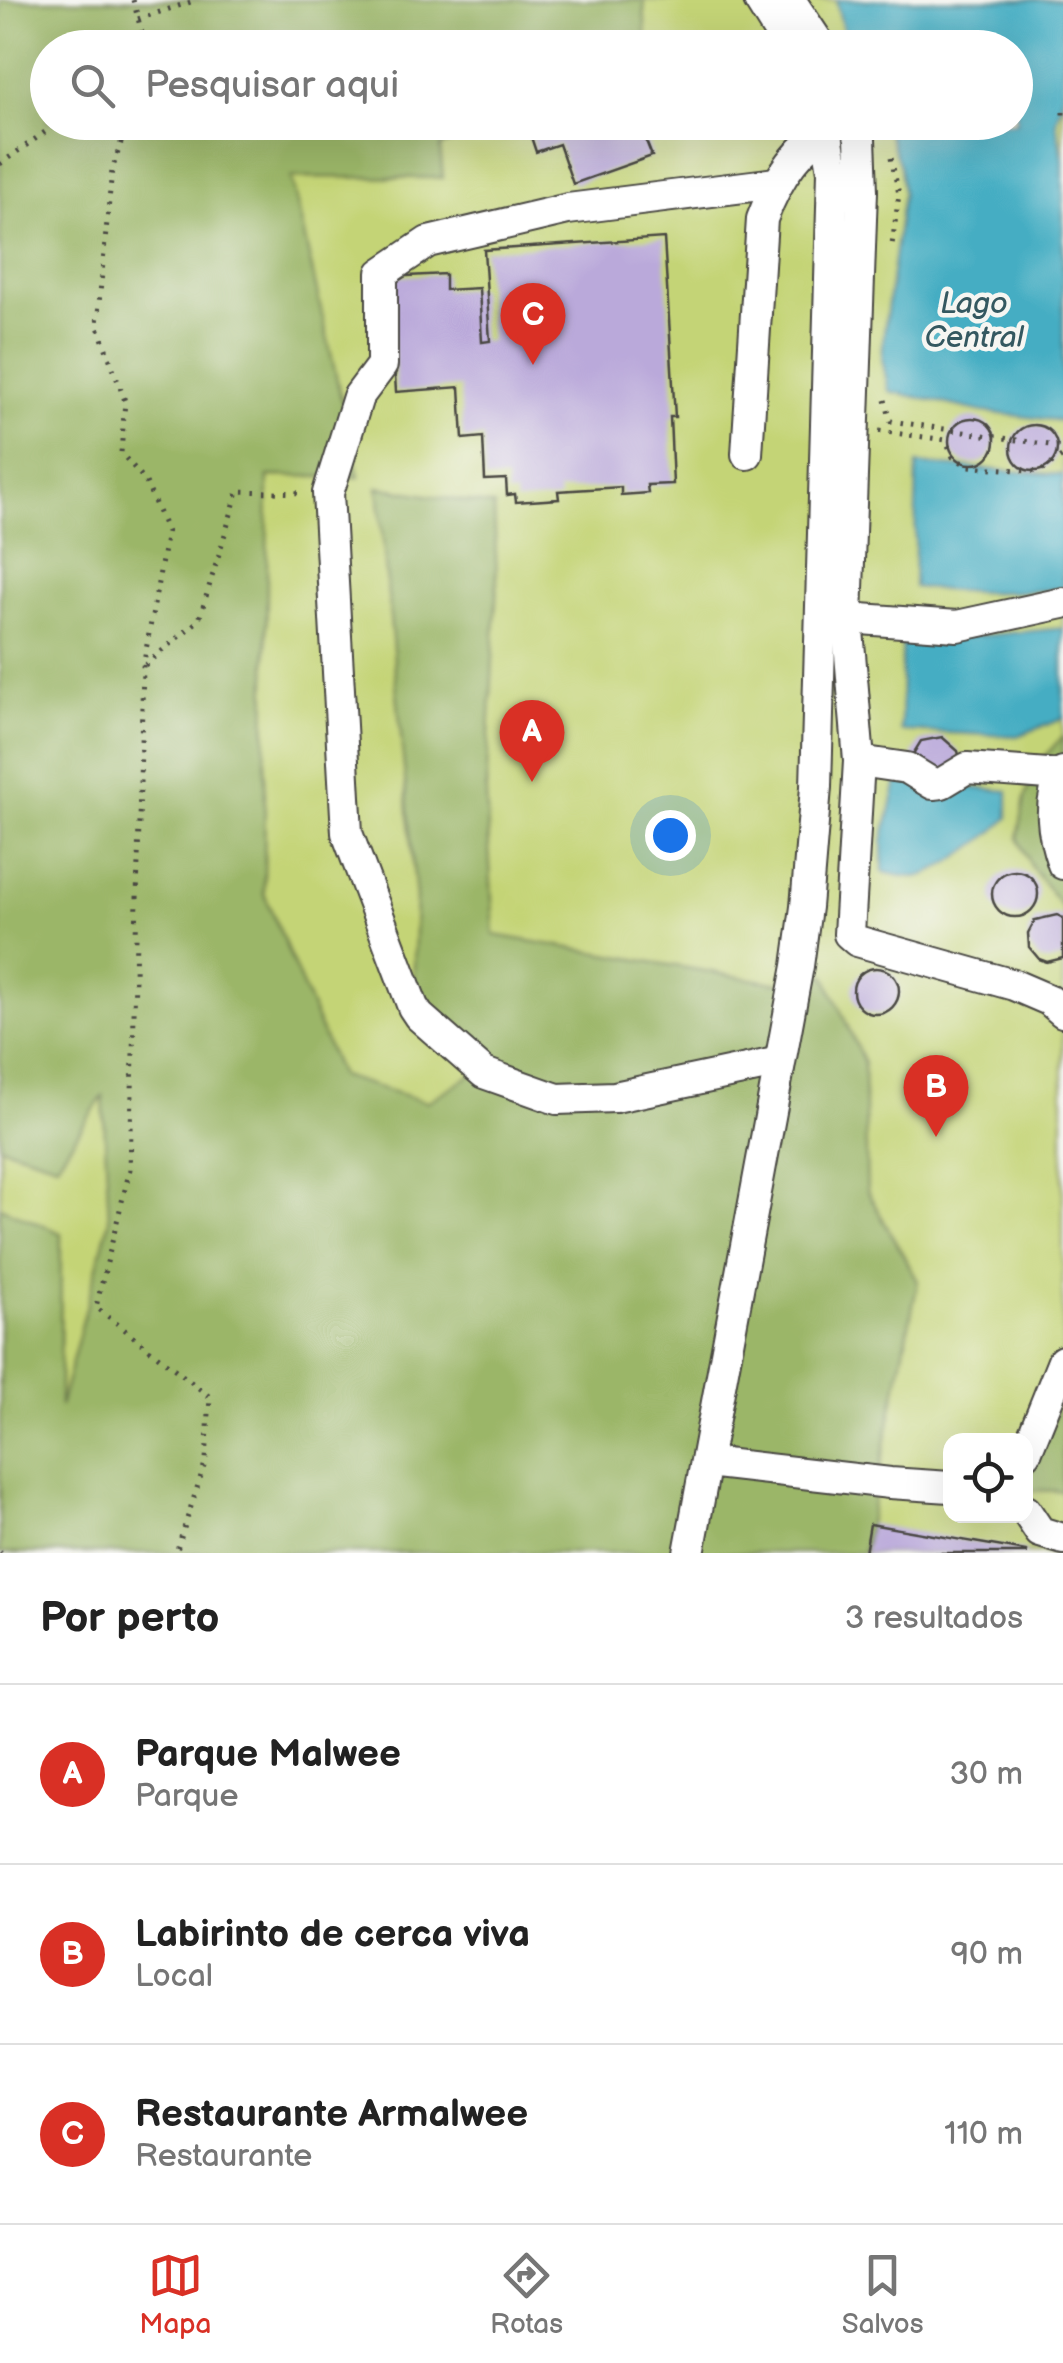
<!DOCTYPE html>
<html lang="pt">
<style>
:root{--surface:#fff;--page:#f2f2f2;--text:#222;--muted:#767676;--line:#e0e0e0;--accent:#d93025}
body{margin:0;font-family:"Balsamiq Sans",sans-serif;background:var(--page);color:var(--text)}
.controls{position:absolute;right:30px;bottom:30px;display:grid;overflow:hidden;border-radius:20px;box-shadow:0 10px 40px #0002}
.controls button{width:90px;height:90px;display:grid;place-items:center;padding:0;border:0;border-bottom:2px solid var(--line);background:var(--surface);color:var(--text);font:50px sans-serif}
.you{position:absolute;left:670px;top:835px;width:35px;height:35px;margin:-25px;border:8px solid #fff;border-radius:50%;background:#1a73e8;box-shadow:0 0 0 15px #1a73e833}
.badge{display:grid;place-items:center;width:65px;height:65px;border-radius:50%;background:var(--accent);color:#fff;font-size:32px;font-weight:700}
.pin{position:absolute;translate:-50% -82px;filter:drop-shadow(0 2px 5px #0008)}
.pin::after{content:'';position:absolute;top:52px;width:35px;height:30px;background:inherit;clip-path:polygon(0 0,100% 0,50% 100%)}
.list{margin:0;padding:0;list-style:none}
h2{display:flex;justify-content:space-between;align-items:center;height:130px;margin:0;padding:0 40px;font-size:42px}
h2 small{font-size:32px;font-weight:400;color:var(--muted)}
.list li{display:grid;grid-template-columns:65px 1fr auto;gap:30px;align-items:center;box-sizing:border-box;height:180px;padding:0 40px;border-top:2px solid var(--line)}
.list b{display:block;font-size:38px;white-space:nowrap}
.list p{margin:0;font-size:32px;white-space:nowrap;color:var(--muted)}
.list em{font-size:32px;font-style:normal;color:var(--muted)}
.icon{flex:none;width:55px;height:55px;fill:none;stroke:currentColor;stroke-width:2;stroke-linecap:round;stroke-linejoin:round}
.map{position:relative;flex:none;width:1063px;height:1553px;overflow:hidden}
.search{position:absolute;background:var(--surface);box-shadow:0 10px 40px #0002;left:30px;right:30px;top:30px;height:110px;display:flex;align-items:center;gap:25px;box-sizing:border-box;padding:0 35px;border-radius:55px;color:var(--muted);font-size:38px}
.sheet{height:670px;background:var(--surface)}
nav{display:flex;justify-content:space-around;align-items:center;box-sizing:border-box;height:140px;border-top:2px solid var(--line);background:var(--surface);font-size:28px;color:var(--muted)}
nav a{display:grid;justify-items:center;gap:5px}
nav .on{color:var(--accent)}
.map>svg:first-child{display:block}
</style>
<div class="map">
<svg width="1063" height="1553" viewBox="0 0 1063 1553">
<rect width="100%" height="100%" fill="#f6f6f2"/>
<filter id="ink" filterUnits="userSpaceOnUse"><feTurbulence type="fractalNoise" baseFrequency=".01" numOctaves="2"/><feDisplacementMap in="SourceGraphic" scale="20" xChannelSelector="R" yChannelSelector="G"/><feConvolveMatrix kernelMatrix="1 2 1 2 8 2 1 2 1" color-interpolation-filters="sRGB"/></filter>
<filter id="wash" filterUnits="userSpaceOnUse"><feTurbulence type="fractalNoise" baseFrequency=".0048" numOctaves="4" result="noise"/><feDisplacementMap in="SourceGraphic" scale="40" xChannelSelector="R" yChannelSelector="G"/><feGaussianBlur stdDeviation="2.25" result="paint"/><feColorMatrix in="noise" values="0 0 0 0 0 0 0 0 0 0 0 0 0 0 0 0 0 1.4 0 .05"/><feComposite in="paint" operator="in"/></filter>
<g filter="url(#wash)">
<rect width="100%" height="100%" fill="#ede6cc"/>
<path fill="#c4d476" stroke="#788050" stroke-width="2.5" fill-rule="evenodd" d="M0 0H1063V1553H0ZM48 48H1016V122H48ZM950 1440H1026V1516H950Z"/>
<g fill="#9bb667" stroke="#637049" stroke-width="2.5">
<path d="M0 0H644L646 47 48 48V122L494 123 440 147 443 178 291 177 359 477 268 476 264 893 340 1076 427 1102 480 1069 413 996 416 898 378 487 494 506 497 582 486 793 494 935 775 983 825 975 864 1063 867 1191 918 1281 863 1553H0V1207L61 1233 60 1407 109 1221 103 1096 57 1164 0 1146Z"/>
<path d="M1063 736V909L1031 866 1018 838 1025 798 1036 766Z"/>
<path d="M1063 1398V1491L1026 1490V1483Z"/>
</g>
<g fill="#44adc3" stroke="#386c77" stroke-width="2.5">
<path d="M836 0H1063V92L1056 122 1063 160V421L983 412 889 391 882 359 884 332 903 193 900 166 884 123 1016 122V48L847 47Z"/>
<path d="M917 464 1063 475V588C1013 595 964 593 914 587Z"/>
<path d="M1063 628V719L1017 736 901 731 902 643Z"/>
<path d="M897 781 1008 791V818C993 834 936 876 915 877 905 877 893 874 883 872V841Z"/>
</g>
<g id="blocks">
<g fill="#baa9da">
<path d="M526 122H654L657 131 644 136 652 156 573 184 559 144 536 152Z"/>
<path d="M664 238 675 417H670L673 484 647 485 648 493 621 495V487L558 491 559 499 516 502 515 494 507 495 506 479 485 480 483 437 463 439 460 387 396 392 389 277 445 274V290L479 288 482 342 490 341 484 250Z"/>
<circle cx="972" cy="441" r="23"/>
<circle cx="1034" cy="448" r="23"/>
<path d="M942 737 958 751 960 759 955 774 913 761V754L921 741Z"/>
<circle cx="1015" cy="894" r="23"/>
<path d="M1057 915 1063 918V958L1047 962 1039 959 1029 947 1028 933 1035 920Z"/>
<circle cx="876" cy="991" r="23"/>
<path d="M870 1524 1026 1551V1553H865Z"/>
</g>
</g>
</g>
<g filter="url(#ink)">
<use href="#blocks" fill-opacity="0" stroke="#484743" stroke-width="2.5"/>
<g fill="none" stroke-linecap="round" stroke-linejoin="round">
<g stroke="#484743" stroke-width="34">
<g id="minor">
<path d="M759 0 789 48"/>
<path d="M790 0 822 48"/>
<path d="M855 122 860 138 862 191 847 618 957 626 1063 603"/>
<path d="M776 183 568 209 428 242 382 273V365L358 397 328 493 347 833 413 1007 419 1016 484 1073 557 1099 615 1097 780 1062"/>
<path d="M747 454 762 219C778 176 798 146 839 122"/>
<path d="M847 618 859 761 849 934 857 941 1014 985 1049 1000 1063 1012"/>
<path d="M859 761 907 768 933 784 942 783 967 768 1061 775"/>
<path d="M1063 772C1047 803 1052 833 1063 864"/>
<path d="M1026 1453 1063 1361"/>
<path d="M707 1462 890 1483 950 1487"/>
<path d="M1026 1511 1040 1532 1063 1539"/>
<path d="M689 1553 798 966 806 907 816 787 833 171 825 122"/>
</g>
</g>
<g stroke="#484743" stroke-width="5" stroke-dasharray="2.5 8" stroke-linecap="butt">
<path d="M133 0 146 48"/>
<path d="M138 19 197 0"/>
<path d="M1063 112V122"/>
<path d="M128 122 112 170 97 324 125 401 121 453 145 480 167 532 143 667 130 1169 96 1307 210 1397 206 1460 176 1553"/>
<path d="M891 158 899 194 892 245"/>
<path d="M0 164 59 122"/>
<path d="M885 400 891 421 1063 447"/>
<path d="M879 431 946 440 953 457 968 466 1040 472 1063 456"/>
<path d="M145 665 199 620 238 491 303 493"/>
<path d="M0 1552 1 1553"/>
</g>
<use href="#minor" stroke="#fff" stroke-width="30"/>
</g>
</g>
<g text-anchor="middle" dominant-baseline="central" stroke-width="9" stroke-linejoin="round" paint-order="stroke">
<g font-size="30" font-style="italic" fill="#345860" stroke="#f6f6f2">
<text x="974" y="304">Lago<tspan x="974" dy="34">Central</tspan></text>
</g>
</g>
</svg>
<div class="controls">
<button><svg class="icon" aria-label="locate" viewBox="0 0 24 24"><circle cx="12" cy="12" r="6"/><path d="M12 2v4M12 18v4M2 12h4M18 12h4"/></svg></button>
</div>
<div class="you"></div>
<div class="pin badge" style="left:532px;top:782px">A</div>
<div class="pin badge" style="left:936px;top:1137px">B</div>
<div class="pin badge" style="left:533px;top:365px">C</div>
<div class="search"><svg class="icon" aria-label="search" viewBox="0 0 24 24"><circle cx="10" cy="10" r="6"/><path d="M15 15l6 6"/></svg>Pesquisar aqui</div>
</div>
<section class="sheet">
<h2>Por perto<small>3 resultados</small></h2>
<ul class="list">
<li><span class="badge">A</span><div><b>Parque Malwee</b><p>Parque</p></div><em>30 m</em></li>
<li><span class="badge">B</span><div><b>Labirinto de cerca viva</b><p>Local</p></div><em>90 m</em></li>
<li><span class="badge">C</span><div><b>Restaurante Armalwee</b><p>Restaurante</p></div><em>110 m</em></li>
</ul>
</section>
<nav>
<a class="on"><svg class="icon" aria-label="map" viewBox="0 0 24 24"><path d="M3 6l6-2 6 2 6-2v14l-6 2-6-2-6 2zM9 4v14M15 6v14"/></svg>Mapa</a>
<a><svg class="icon" aria-label="directions" viewBox="0 0 24 24"><path d="M12 3l9 9-9 9-9-9zM9 14v-3h6M13 9l2 2-2 2"/></svg>Rotas</a>
<a><svg class="icon" aria-label="saved" viewBox="0 0 24 24"><path d="M7 4h10v16l-5-4-5 4z"/></svg>Salvos</a>
</nav>
